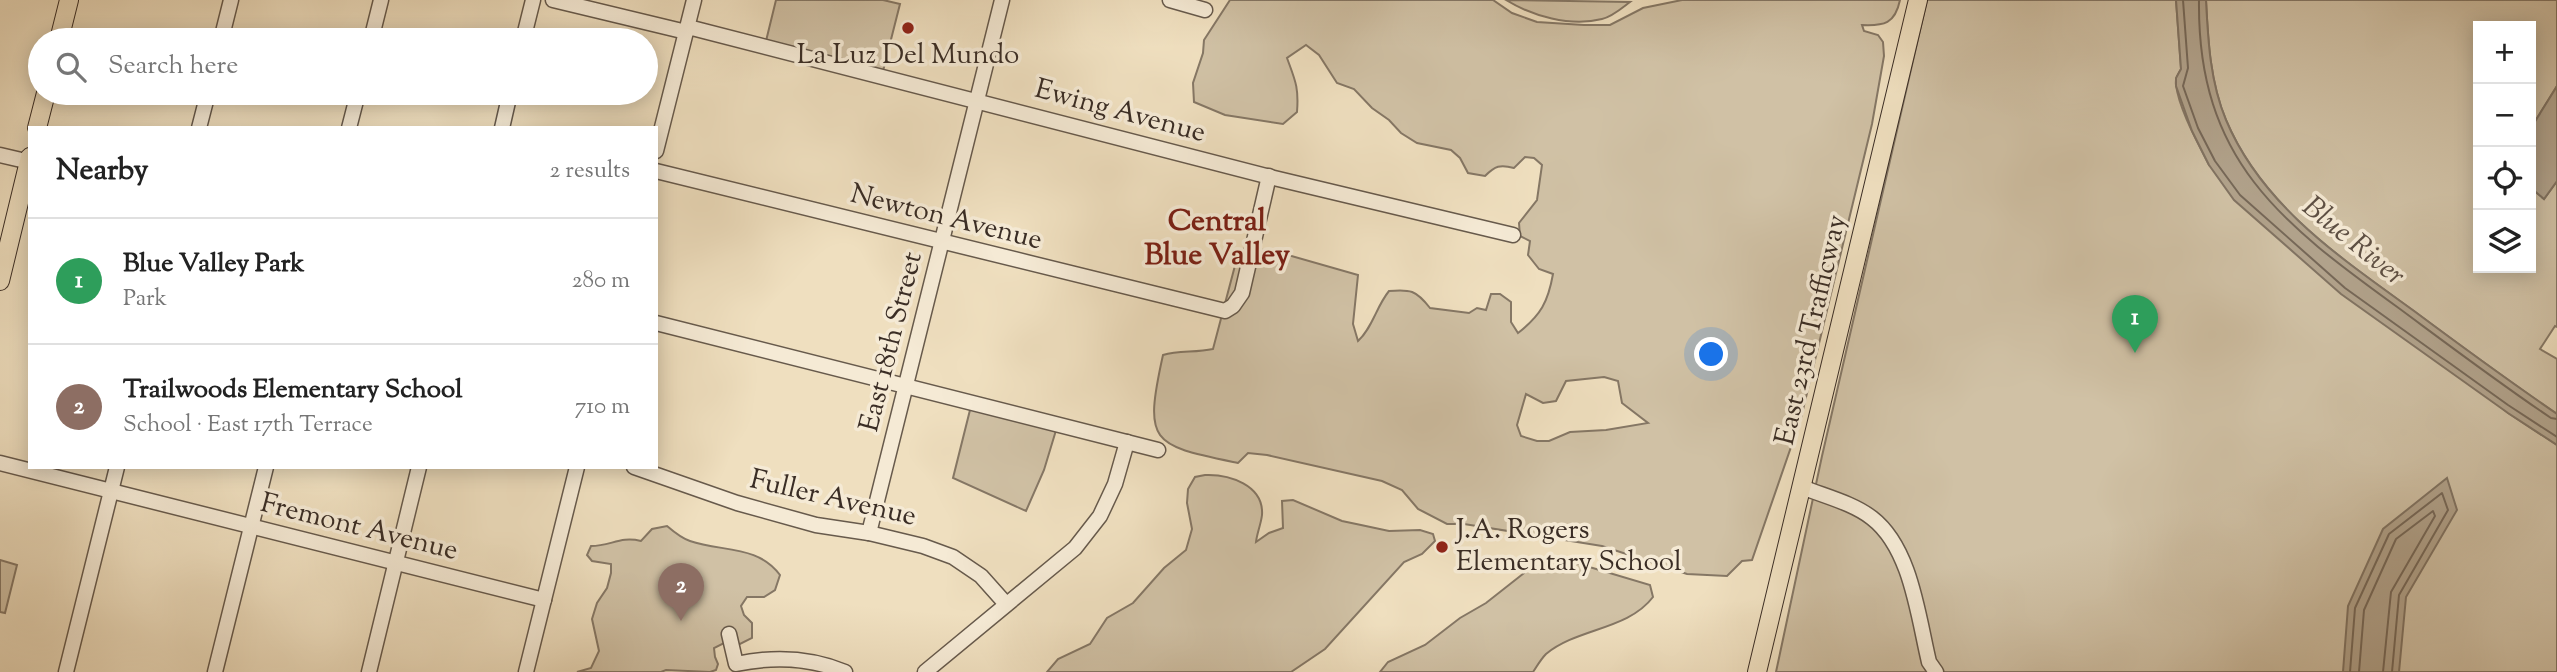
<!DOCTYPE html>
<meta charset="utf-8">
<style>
:root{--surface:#fff;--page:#f6f6f6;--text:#222;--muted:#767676;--line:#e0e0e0;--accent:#db2777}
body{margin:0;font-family:"Sorts Mill Goudy",serif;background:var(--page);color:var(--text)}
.controls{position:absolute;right:21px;top:21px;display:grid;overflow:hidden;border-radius:0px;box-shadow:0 4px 18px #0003}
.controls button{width:63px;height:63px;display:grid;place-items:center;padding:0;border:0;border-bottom:2px solid var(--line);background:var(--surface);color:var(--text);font:35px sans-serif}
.you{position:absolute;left:1712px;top:355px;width:24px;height:24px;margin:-18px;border:5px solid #fff;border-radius:50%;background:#1a73e8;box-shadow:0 0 0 10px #1a73e833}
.badge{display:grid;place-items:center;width:46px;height:46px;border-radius:50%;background:var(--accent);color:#fff;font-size:23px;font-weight:700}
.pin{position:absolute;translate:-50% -58px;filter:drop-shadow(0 2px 4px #0008)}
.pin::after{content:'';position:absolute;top:37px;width:24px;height:21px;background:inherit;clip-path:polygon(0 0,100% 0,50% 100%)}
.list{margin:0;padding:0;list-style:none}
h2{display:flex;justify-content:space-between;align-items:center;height:91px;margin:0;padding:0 28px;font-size:30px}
h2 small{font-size:23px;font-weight:400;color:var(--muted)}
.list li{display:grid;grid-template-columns:46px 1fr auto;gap:21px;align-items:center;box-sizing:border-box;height:126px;padding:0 28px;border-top:2px solid var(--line)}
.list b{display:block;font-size:26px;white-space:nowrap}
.list p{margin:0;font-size:23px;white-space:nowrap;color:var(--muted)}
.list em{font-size:23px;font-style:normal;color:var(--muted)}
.icon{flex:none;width:38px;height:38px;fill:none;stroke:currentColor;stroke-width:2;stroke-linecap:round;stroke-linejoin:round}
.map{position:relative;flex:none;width:2557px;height:672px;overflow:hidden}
.search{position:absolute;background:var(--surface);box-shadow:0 4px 18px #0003;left:28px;top:28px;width:630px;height:77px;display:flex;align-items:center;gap:18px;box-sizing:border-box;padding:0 24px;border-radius:38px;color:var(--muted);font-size:26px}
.panel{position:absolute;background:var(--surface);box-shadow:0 4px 18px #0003;left:28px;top:126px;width:630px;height:343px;border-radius:0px}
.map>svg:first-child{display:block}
</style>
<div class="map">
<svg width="2557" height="672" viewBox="0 0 2557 672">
<rect width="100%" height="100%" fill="#efdfbf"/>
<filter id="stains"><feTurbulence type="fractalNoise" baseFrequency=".00286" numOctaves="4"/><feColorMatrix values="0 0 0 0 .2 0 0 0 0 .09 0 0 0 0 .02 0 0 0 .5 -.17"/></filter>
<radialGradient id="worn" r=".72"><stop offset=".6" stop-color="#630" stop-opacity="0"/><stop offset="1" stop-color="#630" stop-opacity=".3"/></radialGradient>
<g fill="#d0c1a5" stroke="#857765" stroke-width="2" fill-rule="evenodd">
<path d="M776 0H883L900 4 883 71 766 41Z"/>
<path d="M1230 0H1493L1512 13 1537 22 1584 25H1610L1643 8 1682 0H1900C1895 24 1884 26 1862 25L1864 31 1878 35 1883 42 1884 56 1872 124 1801 418 1752 560 1742 561 1727 576 1687 574 1602 546 1464 524H1447L1418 509 1402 490 1382 481 1267 455 1248 453 1238 463C1152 445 1143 445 1163 355 1179 350 1195 353 1213 349L1237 258 1254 249 1274 251 1358 275 1353 324 1358 341C1373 327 1376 307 1389 291 1410 289 1416 290 1430 308L1469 313 1477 308 1486 310 1491 294H1500L1511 302V322L1518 333C1541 315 1548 302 1553 274L1539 269 1528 255 1530 241 1520 236 1519 223 1537 200 1542 165 1534 158 1525 157 1514 168C1500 164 1495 166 1485 176L1468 173 1460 158 1451 150 1417 143 1401 133 1389 120 1372 108 1354 89 1337 83 1319 55 1306 45 1287 58C1295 80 1299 87 1297 112L1283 124 1225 115 1194 102 1193 83 1203 53 1204 40ZM1604 377 1618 381 1622 403 1648 423 1606 430 1570 432 1549 441H1537L1521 436 1517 425 1526 394 1543 403 1556 401 1566 381Z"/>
<path d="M1506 0 1630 2C1622 8 1612 17 1602 19 1570 27 1532 16 1506 0Z"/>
<path d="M1927 0H2176L2181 69C2178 74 2175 79 2176 85 2179 109 2198 143 2209 165L2508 413 2557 445V672H1776L1822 456Z"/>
<path d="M2206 0H2557V86L2531 128V26H2478V268H2531V188L2544 199 2557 181V327L2555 326 2540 349 2557 359V414C2509 381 2461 346 2414 311 2341 258 2262 206 2226 120 2210 82 2208 40 2206 0Z"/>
<path d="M971 406 1057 427 1044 470 1026 511 953 478Z"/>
<path d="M1205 475C1229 474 1264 485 1262 515 1261 524 1257 533 1256 542L1269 533 1283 528 1282 501 1293 500 1342 521 1361 525 1389 531 1420 530 1433 534 1435 541 1422 554 1404 562 1325 649 1291 672H1047L1058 659 1090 644 1107 618 1133 603 1164 568 1186 550 1192 529 1187 503 1188 489 1195 477Z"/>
<path d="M667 526C674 532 681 538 690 541 722 552 758 545 780 575L775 590 764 597H747L741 606 744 615 752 623V638L738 645 724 643 714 648 715 657 718 664 716 670 710 672 666 670 661 672H577L591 668 599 651 592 619 597 603 607 588 611 573V564L592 561 587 555 591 546C611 546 620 536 641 541L652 529Z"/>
<path d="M1552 559 1576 563 1650 585 1653 597C1628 630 1577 628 1546 654 1541 659 1537 666 1533 672H1380L1388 662 1425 645 1460 618 1486 603 1538 562Z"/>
<path d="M0 560 17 565 5 613 0 612Z"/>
</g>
<g fill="#b1a28b" stroke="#817362" stroke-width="2">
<path d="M2176 0H2206C2208 40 2210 82 2226 120 2262 206 2341 258 2414 311 2461 346 2509 381 2557 414V445L2508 413 2341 294 2234 200 2209 165 2192 131 2176 86V78L2181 69Z"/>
<path d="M2557 86V181L2544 199 2531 188V161L2534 153 2531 128Z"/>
<path d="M2447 478 2457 510 2406 597 2399 672H2343L2348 606 2383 529Z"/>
</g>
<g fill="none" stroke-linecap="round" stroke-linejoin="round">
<g stroke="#766858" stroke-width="2">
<path d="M2183 0 2188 68 2183 86 2198 128 2215 161 2240 195 2345 288 2508 405 2557 437"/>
<path d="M2199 0C2197 160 2281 223 2400 309 2450 346 2499 383 2551 418L2557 419"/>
<path d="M2350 672 2355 608 2389 534 2442 493 2448 510 2399 595 2392 672"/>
<path d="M2359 672 2364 610 2396 539 2433 511 2435 516 2391 592 2383 672"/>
</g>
<g stroke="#675a4c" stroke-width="17">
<g id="minor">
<path d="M553 0 682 31 692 28 1274 178 1513 235"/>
<path d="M1170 0 1205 10"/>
<path d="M221 40 231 0"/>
<path d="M371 40 381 0"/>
<path d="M523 40 533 0"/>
<path d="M199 128 208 93"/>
<path d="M349 128 358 93"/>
<path d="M502 128 510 93"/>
<path d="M656 151 694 0"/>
<path d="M0 155 30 162"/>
<path d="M656 171 1225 311 1233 306 1242 293 1269 176"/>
<path d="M656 323 1158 450"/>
<path d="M0 463 544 600"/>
<path d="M634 467 737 503 816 525 869 533 923 546 953 557 981 576 1006 604"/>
<path d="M1802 487C1824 496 1853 503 1872 518 1911 548 1918 616 1929 662L1936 672"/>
<path d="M869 533 1002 0"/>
<path d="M729 634 736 664C774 656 809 657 845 672"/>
<path d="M66 672 117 467"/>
<path d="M215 672 266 467"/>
<path d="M369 672 419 467"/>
<path d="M526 672 577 467"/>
<path d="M925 672 1075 548 1100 516 1115 484 1127 442"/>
</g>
</g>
<g stroke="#3a2d25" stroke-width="20">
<g id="major">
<path d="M59 40 69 0"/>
<path d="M37 128 46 93"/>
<path d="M0 281 30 157"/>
<path d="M1757 672 1918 0"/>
</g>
</g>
<use href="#minor" stroke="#f5ead5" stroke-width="14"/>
<use href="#major" stroke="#efdfbf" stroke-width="18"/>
</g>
<g fill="#8f2418" stroke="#f5ead5" stroke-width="2.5">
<circle cx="908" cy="28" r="7"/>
<circle cx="1442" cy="547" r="7"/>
</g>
<g text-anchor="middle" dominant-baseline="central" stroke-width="7" stroke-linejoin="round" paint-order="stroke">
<g font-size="28" fill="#3a2d25" stroke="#f5ead5">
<text x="908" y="56">La Luz Del Mundo</text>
<text x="1456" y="531" text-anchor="start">J.A. Rogers<tspan x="1456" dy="32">Elementary School</tspan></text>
</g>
<g font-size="28" fill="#3a2d25" stroke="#f5ead5">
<text transform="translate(1120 112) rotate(15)">Ewing Avenue</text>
<text transform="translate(946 218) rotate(14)">Newton Avenue</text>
<text transform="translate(1812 330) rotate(-77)">East 23rd Trafficway</text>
<text transform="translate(892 342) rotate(-76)">East 18th Street</text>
<text transform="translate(833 499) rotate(13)">Fuller Avenue</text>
<text transform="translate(359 528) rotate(14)">Fremont Avenue</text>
</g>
<g font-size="30" font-weight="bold" fill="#7a1f14" stroke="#f5ead5">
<text x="1217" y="222">Central<tspan x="1217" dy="34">Blue Valley</tspan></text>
</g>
<g font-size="30" font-style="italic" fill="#5e5044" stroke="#f5ead5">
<text transform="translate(2353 242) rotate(39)">Blue River</text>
</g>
</g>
<rect width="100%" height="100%" filter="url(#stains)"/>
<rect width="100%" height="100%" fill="url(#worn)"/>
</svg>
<div class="controls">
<button>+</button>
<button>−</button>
<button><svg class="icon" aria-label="locate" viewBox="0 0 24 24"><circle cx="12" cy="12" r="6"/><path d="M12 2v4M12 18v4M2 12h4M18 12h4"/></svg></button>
<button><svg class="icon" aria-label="layers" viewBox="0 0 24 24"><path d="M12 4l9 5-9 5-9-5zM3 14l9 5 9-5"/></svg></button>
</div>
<div class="you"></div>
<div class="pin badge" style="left:2135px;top:353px;background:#2e9e5b">1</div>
<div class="pin badge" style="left:681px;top:621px;background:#8d6e63">2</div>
<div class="search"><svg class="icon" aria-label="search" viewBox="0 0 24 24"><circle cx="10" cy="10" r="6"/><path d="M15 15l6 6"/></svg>Search here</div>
<section class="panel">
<h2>Nearby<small>2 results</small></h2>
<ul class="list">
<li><span class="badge" style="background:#2e9e5b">1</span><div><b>Blue Valley Park</b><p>Park</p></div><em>280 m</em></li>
<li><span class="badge" style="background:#8d6e63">2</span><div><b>Trailwoods Elementary School</b><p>School · East 17th Terrace</p></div><em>710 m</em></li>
</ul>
</section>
</div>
